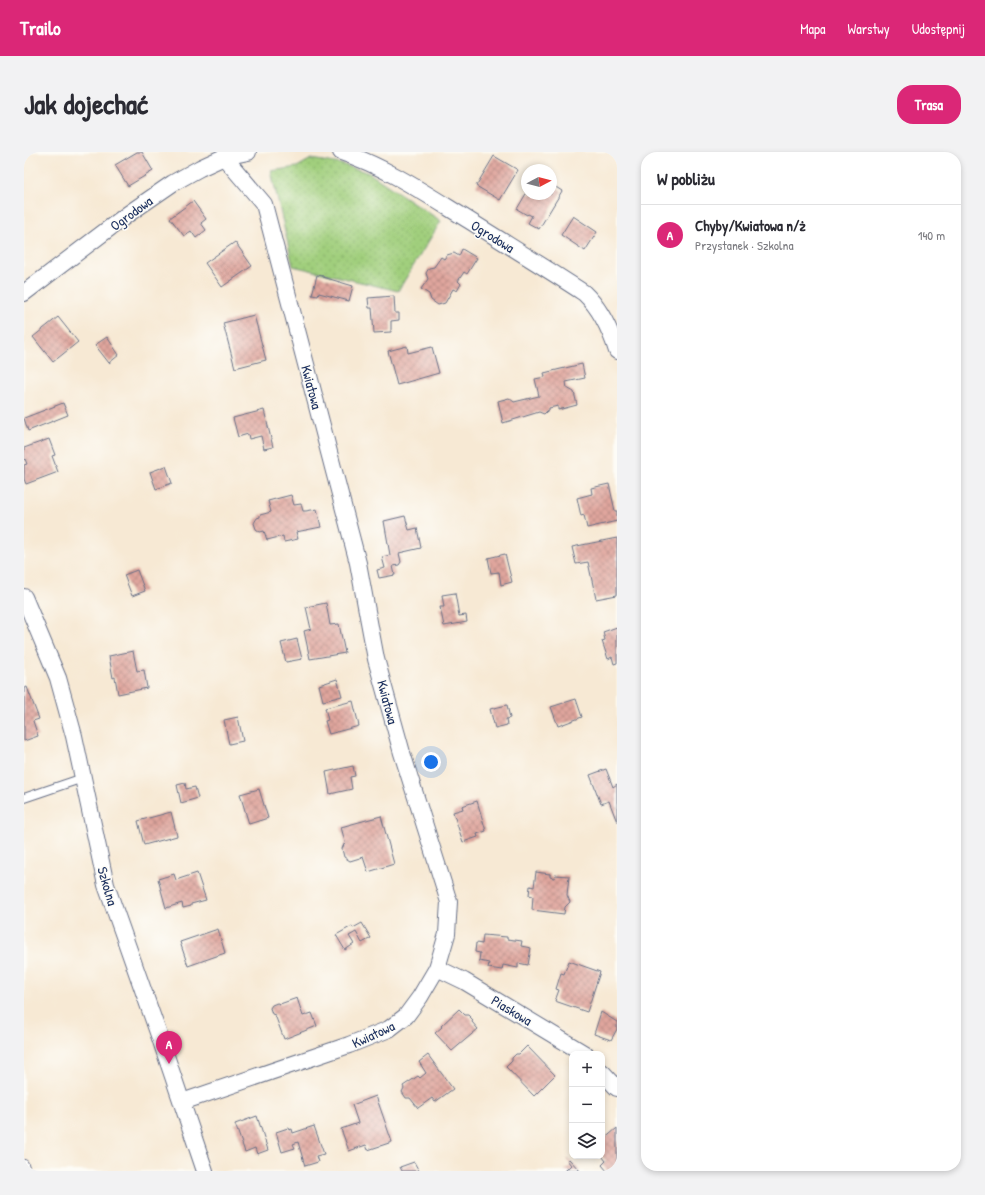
<!DOCTYPE html>
<html lang="pl">
<meta charset="utf-8">
<style>
:root{--surface:#fff;--page:#f2f2f3;--text:#2b2b33;--muted:#7c7c81;--line:#e1e1e2;--accent:#db2777}
body{margin:0;font-family:"Patrick Hand",sans-serif;background:var(--page);color:var(--text)}
.controls{position:absolute;right:12px;bottom:12px;display:grid;overflow:hidden;border-radius:8px;box-shadow:0 2px 6px #0003}
.controls button{width:36px;height:36px;display:grid;place-items:center;padding:0;border:0;border-bottom:1px solid var(--line);background:var(--surface);color:var(--text);font:20px sans-serif}
.compass{position:absolute;left:497px;top:12px;width:36px;height:36px;border-radius:50%;background:var(--surface);box-shadow:0 2px 6px #0003;rotate:83deg}
.you{position:absolute;left:407px;top:610px;width:14px;height:14px;margin:-10px;border:3px solid #fff;border-radius:50%;background:#1a73e8;box-shadow:0 0 0 6px #1a73e833}
.badge{display:grid;place-items:center;width:26px;height:26px;border-radius:50%;background:var(--accent);color:#fff;font-size:13px;font-weight:700}
.pin{position:absolute;translate:-50% -33px;filter:drop-shadow(0 1px 2px #0008)}
.pin::after{content:'';position:absolute;top:21px;width:14px;height:12px;background:inherit;clip-path:polygon(0 0,100% 0,50% 100%)}
.list{margin:0;padding:0;list-style:none}
h2{display:flex;justify-content:space-between;align-items:center;height:52px;margin:0;padding:0 16px;font-size:17px}
h2 small{font-size:13px;font-weight:400;color:var(--muted)}
.list li{display:grid;grid-template-columns:26px 1fr auto;gap:12px;align-items:center;box-sizing:border-box;height:60px;padding:0 16px;border-top:1px solid var(--line)}
.list b{display:block;font-size:15px;white-space:nowrap}
.list p{margin:0;font-size:13px;white-space:nowrap;color:var(--muted)}
.list em{font-size:13px;font-style:normal;color:var(--muted)}
.icon{flex:none;width:22px;height:22px;fill:none;stroke:currentColor;stroke-width:2;stroke-linecap:round;stroke-linejoin:round}
.map{position:relative;flex:none;width:593px;height:1019px;overflow:hidden;border-radius:16px}
header{display:flex;align-items:center;gap:24px;box-sizing:border-box;height:56px;padding:0 20px;background:var(--accent);color:#fff}
header strong{font-size:19px}
nav{display:flex;gap:22px;margin-inline-start:auto;font-size:14px}
.intro{display:flex;align-items:center;justify-content:space-between;box-sizing:border-box;height:96px;padding:0 24px}
h1{margin:0;font-size:28px}
.button{padding:10px 18px;border-radius:16px;background:var(--accent);color:#fff;font-size:14px;font-weight:700}
main{display:flex;gap:24px;padding:0 24px}
aside{flex:1;background:var(--surface);border-radius:16px;box-shadow:0 2px 6px #0003}
.map>svg:first-child{display:block}
</style>
<header>
<strong>Trailo</strong>
<nav><a>Mapa</a><a>Warstwy</a><a>Udostępnij</a></nav>
</header>
<div class="intro"><h1>Jak dojechać</h1><a class="button">Trasa</a></div>
<main>
<div class="map">
<svg width="593" height="1019" viewBox="0 0 593 1019">
<defs>
<pattern id="park-dots" width="8" height="8" patternUnits="userSpaceOnUse"><rect width="8" height="8" fill="#a1cf7d"/><path d="M2 2h.1M6 6h.1" fill="none" stroke="#8ab26e" stroke-width="1.8" stroke-linecap="round"/></pattern>
<pattern id="building-cross-hatch" width="8" height="8" patternUnits="userSpaceOnUse"><rect width="8" height="8" fill="#e0a69d"/><path d="M0 0l8 8M0 8l8-8" fill="none" stroke="#b58883"/></pattern>
</defs>
<rect width="100%" height="100%" fill="#fdfcf7"/>
<filter id="ink" filterUnits="userSpaceOnUse"><feTurbulence type="fractalNoise" baseFrequency=".025" numOctaves="2"/><feDisplacementMap in="SourceGraphic" scale="8" xChannelSelector="R" yChannelSelector="G"/><feConvolveMatrix kernelMatrix="1 2 1 2 8 2 1 2 1" color-interpolation-filters="sRGB"/></filter>
<filter id="wash" filterUnits="userSpaceOnUse"><feTurbulence type="fractalNoise" baseFrequency=".012" numOctaves="4" result="noise"/><feDisplacementMap in="SourceGraphic" scale="16" xChannelSelector="R" yChannelSelector="G"/><feGaussianBlur stdDeviation="0.9" result="paint"/><feColorMatrix in="noise" values="0 0 0 0 0 0 0 0 0 0 0 0 0 0 0 0 0 1.4 0 .05"/><feComposite in="paint" operator="in"/></filter>
<g filter="url(#wash)">
<rect width="100%" height="100%" fill="#f7e9d4"/>
<path fill="url(#park-dots)" stroke="#5e7f6e" d="M287 7 317 12 345 21 417 69 374 139 269 114 247 19 273 15Z"/>
<g id="blocks">
<g fill="url(#building-cross-hatch)">
<path d="M113 0H118L129 19 104 34 91 13Z"/>
<path d="M470 4 494 18 476 48 452 34Z"/>
<path d="M527 32 538 39 515 77 504 71 508 64 504 62 503 63 493 57 503 40V42H527Z"/>
<path d="M169 49 182 67 177 71 182 78 172 86 167 79 160 84 146 66Z"/>
<path d="M549 64 573 80 561 99 537 83Z"/>
<path d="M211 90 228 114 198 135 181 111Z"/>
<path d="M438 97 453 106 443 122 440 120 434 129 437 132 433 139 429 137 421 151 414 153 407 148 405 142 397 137 404 127 402 121 405 116 410 115 417 105 420 107 423 103 430 101 435 104Z"/>
<path d="M293 123 299 124V125L329 134 325 149 295 141 294 144 288 143Z"/>
<path d="M370 144 371 161H375V168L367 169V180L350 181 348 156H345L344 146Z"/>
<path d="M230 163 242 208 211 216 199 171Z"/>
<path d="M34 165 54 190 29 210 9 185Z"/>
<path d="M83 185 95 203 85 211 71 193Z"/>
<path d="M383 194 384 201 408 195 415 221 373 233 364 199Z"/>
<path d="M558 212 561 226 542 230 543 236 550 240 553 253 534 258V254L525 256V258L523 259 520 262 515 260 479 271 474 249 485 246 490 250 515 244 511 227 521 225 520 221Z"/>
<path d="M39 251 44 263 4 279 0 266Z"/>
<path d="M240 258 249 295 240 297 237 284 225 287 224 282 214 285 209 266Z"/>
<path d="M25 287 31 303 28 304 34 320 2 332 0 327V313L3 312 1 307 0 308V296Z"/>
<path d="M142 314 148 331 132 337 126 320Z"/>
<path d="M585 332 591 359H593V369L563 376 560 363 557 364 553 346 568 342 567 336Z"/>
<path d="M267 343 270 353 277 352 279 359H282L293 357 297 375 272 380 274 387 260 390 259 384 243 388 240 379 236 380 232 377 230 371 233 366 236 365V363L247 360 244 349Z"/>
<path d="M381 364 385 378 393 376 397 396 375 401 377 410 375 413 369 414 371 423 355 426 353 418 361 416 358 405 366 403 360 369Z"/>
<path d="M593 386V443L572 447 564 410 552 412 548 395Z"/>
<path d="M481 402 488 430 477 433 475 420 467 421 464 406Z"/>
<path d="M113 418 121 439 108 444 100 423Z"/>
<path d="M431 441 435 464 442 463 443 470 420 474 416 455H420L418 443Z"/>
<path d="M302 451 306 473 315 472 321 501 286 507 280 479 287 477 282 455Z"/>
<path d="M593 475V511L590 512 588 505 584 507 578 489 581 488 579 480Z"/>
<path d="M273 487 278 507 262 510 257 491Z"/>
<path d="M109 499 113 519 120 518 123 536 94 542 91 525 89 526 85 504Z"/>
<path d="M313 527 318 544 299 549 295 533Z"/>
<path d="M3 535 15 567 9 569 14 584 0 589V536Z"/>
<path d="M552 547 558 565 534 574 527 555Z"/>
<path d="M329 549 335 574 305 582 301 569 304 568 301 556Z"/>
<path d="M483 553 486 566 482 567 483 573 471 576 466 557Z"/>
<path d="M214 565 219 589 205 592 200 568Z"/>
<path d="M329 614 331 624 326 625 328 637 306 642 302 620Z"/>
<path d="M582 617 589 635 593 632V670L585 649 577 652 566 623Z"/>
<path d="M161 631 162 637 171 635 174 646 157 651 153 633Z"/>
<path d="M235 637 244 666 225 672 216 642Z"/>
<path d="M453 649 462 679 453 682 454 685 439 690 429 660 439 657 438 654Z"/>
<path d="M147 660 153 684 120 693 114 669Z"/>
<path d="M357 664 370 712 344 720 339 705 326 709 320 705 318 697 321 690 317 675Z"/>
<path d="M512 720 526 722V725L530 726 531 723 545 724 543 743 546 750 541 755 540 762 508 758 509 744 505 743 506 734 510 735Z"/>
<path d="M173 721 182 748 167 752V754L159 756 158 751 142 756 134 727 150 722 152 728Z"/>
<path d="M338 771 347 786 338 791 332 780 325 784 330 792 321 798 312 783 328 774 329 776Z"/>
<path d="M194 777 201 801 164 814 156 790Z"/>
<path d="M459 783 483 785V787L498 789 497 794 507 796 504 813 494 811V816L479 813 478 818 464 816 465 811 455 809 456 801 451 800 452 791 458 792Z"/>
<path d="M545 809 576 820 563 860 531 849 535 838 532 837 537 821 540 822Z"/>
<path d="M273 846 279 864 288 861 293 874 260 887 251 863 248 862 246 856 248 853 253 851 256 852Z"/>
<path d="M435 857 441 863H444L449 868 448 870 454 877 428 899 411 881 418 875 417 874Z"/>
<path d="M577 860 593 870V877L587 888 570 882Z"/>
<path d="M503 894 531 923 510 944 482 915 488 909V906L492 902H495Z"/>
<path d="M404 903 429 937 411 950 408 946 394 956 386 946H382L378 940 380 936 379 934 394 924 396 926 402 921 395 910Z"/>
<path d="M352 944 368 990 344 998 342 993 325 999 317 977 334 971 328 953Z"/>
<path d="M233 964 244 998 233 1002 231 996 221 1000 211 972Z"/>
<path d="M290 974 300 1002 292 1004 294 1010 281 1014 274 990 269 992 271 996 258 1000 252 980 264 976 265 978 268 977 269 981Z"/>
<path d="M593 976V1019H583L578 1013 582 1009 578 1004V989Z"/>
<path d="M545 1007 556 1019H541L547 1013 543 1008Z"/>
<path d="M390 1010 395 1019H378L376 1015Z"/>
</g>
</g>
</g>
<g filter="url(#ink)">
<use href="#blocks" fill-opacity="0" stroke="#687087" stroke-width="1"/>
<g fill="none" stroke-linecap="round" stroke-linejoin="round">
<g stroke="#687087" stroke-width="10">
<g id="lane">
<path d="M0 646 59 626"/>
<path d="M0 1012 2 1019"/>
</g>
</g>
<g stroke="#687087" stroke-width="18">
<g id="street">
<path d="M317 0C363 15 405 44 446 69 484 93 522 116 560 141 577 157 586 177 593 199"/>
<path d="M0 141 104 62 149 31 176 16 200 5 224 0"/>
<path d="M0 445 34 526 50 584 82 733 136 886 181 1019"/>
<path d="M413 816 440 829 561 902"/>
<path d="M578 920 593 936"/>
<path d="M158 950 325 893 365 877 382 864 396 845 413 816 423 782 425 750 378 601 352 507 334 411 240 52 200 5"/>
</g>
</g>
<use href="#lane" stroke="#fff" stroke-width="8"/>
<use href="#street" stroke="#fff" stroke-width="16"/>
</g>
</g>
<g text-anchor="middle" dominant-baseline="central" stroke-width="3" stroke-linejoin="round" paint-order="stroke">
<g font-size="14" fill="#1b2f5e" stroke="#fdfcf7">
<text transform="translate(107 61) rotate(-36)">Ogrodowa</text>
<text transform="translate(469 84) rotate(32)">Ogrodowa</text>
<text transform="translate(288 235) rotate(75)">Kwiatowa</text>
<text transform="translate(364 550) rotate(75)">Kwiatowa</text>
<text transform="translate(84 734) rotate(74)">Szkolna</text>
<text transform="translate(488 858) rotate(31)">Piaskowa</text>
<text transform="translate(349 882) rotate(-25)">Kwiatowa</text>
</g>
</g>
</svg>
<div class="controls">
<button>+</button>
<button>−</button>
<button><svg class="icon" aria-label="layers" viewBox="0 0 24 24"><path d="M12 4l9 5-9 5-9-5zM3 14l9 5 9-5"/></svg></button>
</div>
<svg class="compass" viewBox="-18 -18 36 36"><path d="M0-13l5 13h-10z" fill="#e53935"/><path d="M0 13l5-13h-10z" fill="#7c7c81"/></svg>
<div class="you"></div>
<div class="pin badge" style="left:145px;top:912px">A</div>
</div>
<aside>
<h2>W pobliżu<small></small></h2>
<ul class="list">
<li><span class="badge">A</span><div><b>Chyby/Kwiatowa n/ż</b><p>Przystanek · Szkolna</p></div><em>140 m</em></li>
</ul>
</aside>
</main>
